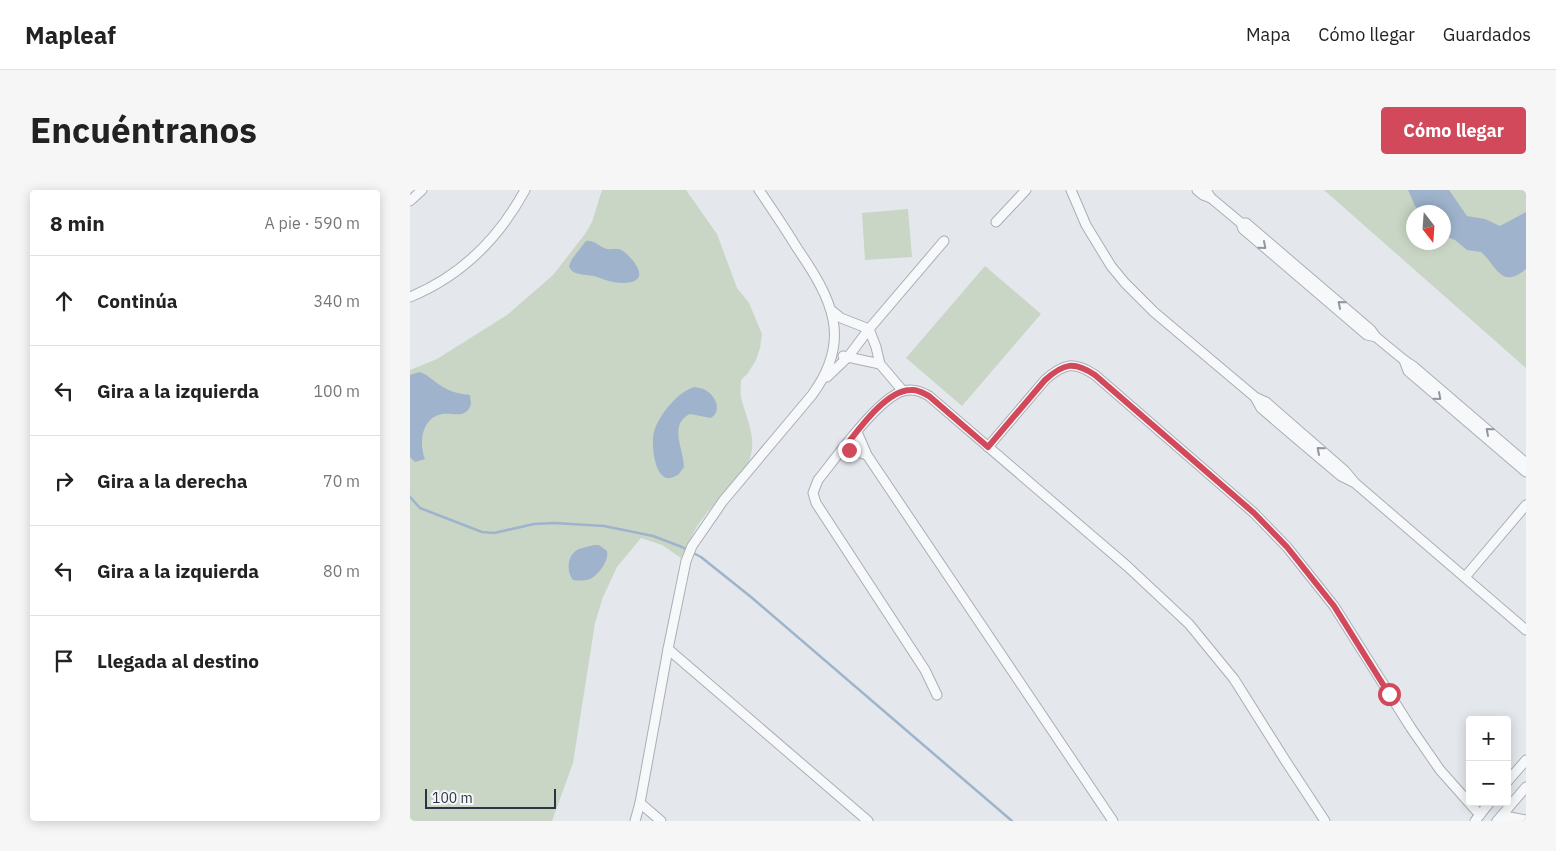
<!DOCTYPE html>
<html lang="es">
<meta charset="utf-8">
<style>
:root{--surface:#fff;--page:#f6f6f6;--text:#222;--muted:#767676;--line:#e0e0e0;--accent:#d1495b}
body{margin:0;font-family:"IBM Plex Sans",sans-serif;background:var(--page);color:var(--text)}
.controls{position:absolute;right:15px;bottom:15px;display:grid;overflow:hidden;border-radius:5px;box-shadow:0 2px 12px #0003}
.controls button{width:45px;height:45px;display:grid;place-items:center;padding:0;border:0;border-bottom:1px solid var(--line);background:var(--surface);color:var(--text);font:25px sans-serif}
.compass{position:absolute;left:996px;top:15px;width:45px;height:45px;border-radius:50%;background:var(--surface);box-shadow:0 2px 12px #0003;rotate:163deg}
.scale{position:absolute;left:15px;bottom:12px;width:131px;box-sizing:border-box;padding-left:5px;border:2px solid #2b3445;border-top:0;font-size:14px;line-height:18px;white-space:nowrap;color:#2b3445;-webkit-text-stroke:4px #f4f6f9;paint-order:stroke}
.stop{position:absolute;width:15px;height:15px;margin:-11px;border:4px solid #d1495b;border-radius:50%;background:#fff}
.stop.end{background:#d1495b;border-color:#fff;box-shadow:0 1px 5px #0008}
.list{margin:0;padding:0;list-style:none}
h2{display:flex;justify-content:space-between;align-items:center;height:65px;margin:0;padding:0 20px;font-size:21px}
h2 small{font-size:16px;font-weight:400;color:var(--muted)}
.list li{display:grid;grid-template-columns:32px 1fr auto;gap:15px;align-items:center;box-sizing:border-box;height:90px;padding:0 20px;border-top:1px solid var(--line)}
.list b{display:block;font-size:19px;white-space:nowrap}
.list em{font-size:16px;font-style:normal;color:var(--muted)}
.icon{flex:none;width:28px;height:28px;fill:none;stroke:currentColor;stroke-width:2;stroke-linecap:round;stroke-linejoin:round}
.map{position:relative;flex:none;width:1116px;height:631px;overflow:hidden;border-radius:5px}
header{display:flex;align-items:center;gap:30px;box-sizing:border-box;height:70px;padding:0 25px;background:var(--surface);border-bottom:1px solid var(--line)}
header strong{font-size:24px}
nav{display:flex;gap:28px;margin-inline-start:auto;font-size:18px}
.intro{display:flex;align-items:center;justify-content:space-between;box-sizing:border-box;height:120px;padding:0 30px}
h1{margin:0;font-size:35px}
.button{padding:12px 22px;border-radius:5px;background:var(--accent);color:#fff;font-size:18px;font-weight:700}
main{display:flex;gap:30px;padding:0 30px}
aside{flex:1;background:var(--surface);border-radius:5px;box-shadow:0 2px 12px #0003}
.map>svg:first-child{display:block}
</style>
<header>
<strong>Mapleaf</strong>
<nav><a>Mapa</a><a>Cómo llegar</a><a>Guardados</a></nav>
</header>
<div class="intro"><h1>Encuéntranos</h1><a class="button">Cómo llegar</a></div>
<main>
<aside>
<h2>8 min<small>A pie · 590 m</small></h2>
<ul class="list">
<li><svg class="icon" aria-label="ahead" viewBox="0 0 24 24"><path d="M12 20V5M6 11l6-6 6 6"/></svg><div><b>Continúa</b></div><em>340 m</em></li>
<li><svg class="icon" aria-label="left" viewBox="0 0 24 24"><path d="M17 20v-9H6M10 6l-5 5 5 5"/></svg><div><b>Gira a la izquierda</b></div><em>100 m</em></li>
<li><svg class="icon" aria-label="right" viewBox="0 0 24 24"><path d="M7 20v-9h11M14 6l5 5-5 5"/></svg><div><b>Gira a la derecha</b></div><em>70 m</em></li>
<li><svg class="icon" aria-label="left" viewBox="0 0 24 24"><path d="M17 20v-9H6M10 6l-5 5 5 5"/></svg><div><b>Gira a la izquierda</b></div><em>80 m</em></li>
<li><svg class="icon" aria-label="arrive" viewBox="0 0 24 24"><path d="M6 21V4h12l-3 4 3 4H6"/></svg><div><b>Llegada al destino</b></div></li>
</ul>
</aside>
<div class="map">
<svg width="1116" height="631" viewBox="0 0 1116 631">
<rect width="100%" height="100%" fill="#e4e7ec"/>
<g fill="#c9d6c5" fill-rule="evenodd">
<path d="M192 0H276L307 44 327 98 339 113 352 144 350 158 346 170 338 183 331 190C331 196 330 202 331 207 336 229 349 250 338 273L296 324 287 336 271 368 252 355 231 348 207 377 193 407 185 433 163 573 142 631H0V180L27 169 97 125 143 85 175 44 182 32Z"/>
<path d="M914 0H1116V178ZM1004 22H1034V52H1004Z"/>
<path d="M498 19 502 67 455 70 452 23Z"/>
<path d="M575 76 631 124 552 216 496 168Z"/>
</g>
<g fill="#9fb4cc">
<path d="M998 0H1039L1057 26 1075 29 1090 36 1116 22V79C1091 100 1087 76 1071 62L1057 60 1045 50 1034 46V22H1011L1005 16Z"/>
<path d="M176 51C184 50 187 55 194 58 200 61 207 57 213 61 226 71 242 93 213 93 204 93 195 90 187 87 178 84 167 86 161 80L159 76 162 69Z"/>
<path d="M9 182C17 183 25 193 33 197 41 202 50 204 60 205L61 214C56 230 43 222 32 224 11 228 9 253 15 269L5 272 0 267V185Z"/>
<path d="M285 197C289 198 293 198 297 201 306 207 312 221 301 228L280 224C258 234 274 260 274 277L268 285C265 286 261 289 257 288 244 286 241 252 244 242 248 226 269 200 285 197Z"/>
<path d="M185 355H189L197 361C199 370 190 383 182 388 177 391 169 391 163 390 156 381 157 364 169 359 174 357 180 356 185 355Z"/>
</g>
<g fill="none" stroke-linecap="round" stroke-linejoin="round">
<path stroke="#9fb4cc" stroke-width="2.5" d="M0 307 10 318 72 342 84 343 124 334 144 333 194 336 243 346 272 357 291 367 341 407 602 631"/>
<g stroke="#a9aeb7" stroke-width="11">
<g id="minor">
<path d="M661 0 676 35 701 76 715 93 744 122 845 207"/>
<path d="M787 0 793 5 801 8"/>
<path d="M796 0 801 8 831 33"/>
<path d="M0 11 12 0"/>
<path d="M586 32 616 0"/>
<path d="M0 107C51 86 89 48 115 0"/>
<path d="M421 120 431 128 459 139 466 157 470 174 493 201"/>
<path d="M966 147 957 145 833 39 831 33H836L961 140 966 147 994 170"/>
<path d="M433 166 470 174"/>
<path d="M417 187 438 167 459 139 534 51"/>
<path d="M447 242 457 265 703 631"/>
<path d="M578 257 635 190C654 173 664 171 685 185L844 323 877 357 924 416 1001 538 1030 580 1070 625"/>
<path d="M431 262 439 260 457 265"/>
<path d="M1116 273 1003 176 994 170 998 181 1116 282"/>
<path d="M945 293 931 286 886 248 851 218 845 207 856 212 935 281 945 293 1116 440"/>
<path d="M1055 387 1116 315"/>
<path d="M258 459 458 631"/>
<path d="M527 505 515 480 406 313 403 303 408 290C426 268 467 209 493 201 503 198 511 201 519 206L717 376 779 434 824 489 875 570 915 631"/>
<path d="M1097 592 1116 570"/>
<path d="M230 613 251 631"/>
<path d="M225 631 230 613 258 459 276 371 282 356 313 311 402 205C443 149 422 109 387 58 375 38 362 19 349 0"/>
<path d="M1065 631 1080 612"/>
<path d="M1087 631 1116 597"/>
<path d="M1087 631 1100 627 1116 630"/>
</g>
</g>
<use href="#minor" stroke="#f7f8fa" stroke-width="9"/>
</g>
<defs><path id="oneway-chevron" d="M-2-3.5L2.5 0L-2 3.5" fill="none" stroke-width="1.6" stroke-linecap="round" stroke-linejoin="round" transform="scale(1.25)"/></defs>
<g stroke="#9196a0">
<use href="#oneway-chevron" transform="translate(853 56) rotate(41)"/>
<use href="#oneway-chevron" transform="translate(931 114) rotate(-139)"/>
<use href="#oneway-chevron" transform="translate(1028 207) rotate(41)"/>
<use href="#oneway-chevron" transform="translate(1079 241) rotate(-139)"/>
<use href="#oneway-chevron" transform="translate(910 260) rotate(-139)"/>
</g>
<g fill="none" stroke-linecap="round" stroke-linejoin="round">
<path stroke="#d1495b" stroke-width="6" d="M439 260 431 262C446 243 475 200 501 200 508 199 513 203 519 206L578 257 635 190C654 173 664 171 685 185L844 323 877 357 924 416 979 504"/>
</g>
</svg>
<div class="controls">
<button>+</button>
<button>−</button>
</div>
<svg class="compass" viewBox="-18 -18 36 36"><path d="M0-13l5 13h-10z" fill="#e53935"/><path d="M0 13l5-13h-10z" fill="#767676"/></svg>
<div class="scale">100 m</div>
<div class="stop" style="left:979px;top:504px"></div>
<div class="stop end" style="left:439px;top:260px"></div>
</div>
</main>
